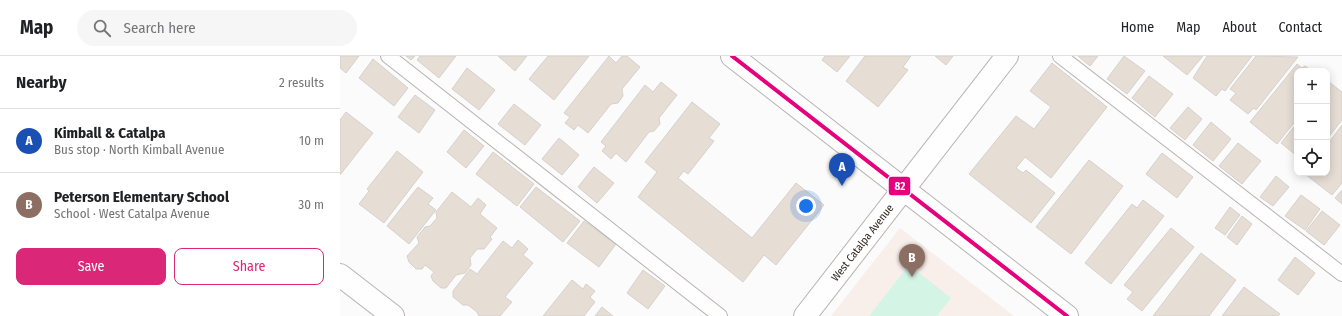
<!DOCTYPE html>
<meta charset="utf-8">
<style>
:root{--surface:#fff;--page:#f6f6f6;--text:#202124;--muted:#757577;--line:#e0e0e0;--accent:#db2777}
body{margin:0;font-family:"Fira Sans Condensed",sans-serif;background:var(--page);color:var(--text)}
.controls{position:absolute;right:12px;top:12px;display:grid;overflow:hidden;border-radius:8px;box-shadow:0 2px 10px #0003}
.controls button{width:36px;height:36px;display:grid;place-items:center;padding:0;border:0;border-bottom:1px solid var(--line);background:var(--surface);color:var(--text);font:20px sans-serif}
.you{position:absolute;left:466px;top:150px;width:14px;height:14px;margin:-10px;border:3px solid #fff;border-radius:50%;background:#1a73e8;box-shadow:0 0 0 6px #1a73e833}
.badge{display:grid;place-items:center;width:26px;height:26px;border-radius:50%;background:var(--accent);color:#fff;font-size:13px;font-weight:700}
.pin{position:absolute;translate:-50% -33px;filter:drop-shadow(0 1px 2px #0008)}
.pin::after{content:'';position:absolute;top:21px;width:14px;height:12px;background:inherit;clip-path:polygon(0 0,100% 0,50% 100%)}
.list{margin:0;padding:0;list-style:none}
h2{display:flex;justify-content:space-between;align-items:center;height:52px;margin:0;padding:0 16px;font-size:17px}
h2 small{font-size:13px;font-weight:400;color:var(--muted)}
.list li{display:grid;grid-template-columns:26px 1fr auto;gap:12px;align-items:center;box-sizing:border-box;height:64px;padding:0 16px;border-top:1px solid var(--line)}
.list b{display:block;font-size:15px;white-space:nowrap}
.list p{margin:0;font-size:13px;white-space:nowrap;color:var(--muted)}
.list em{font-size:13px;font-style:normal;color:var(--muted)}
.actions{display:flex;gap:8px;padding:12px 16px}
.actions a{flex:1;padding:9px 0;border:1px solid var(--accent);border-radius:8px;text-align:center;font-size:14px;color:var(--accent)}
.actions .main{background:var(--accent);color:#fff}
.icon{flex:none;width:22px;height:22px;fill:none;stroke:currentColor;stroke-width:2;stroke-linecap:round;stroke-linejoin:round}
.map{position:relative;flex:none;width:1002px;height:260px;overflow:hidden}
header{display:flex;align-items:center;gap:24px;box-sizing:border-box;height:56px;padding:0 20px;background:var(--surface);border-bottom:1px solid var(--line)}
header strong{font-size:19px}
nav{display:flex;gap:22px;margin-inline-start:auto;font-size:14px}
.search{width:280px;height:36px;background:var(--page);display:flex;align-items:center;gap:10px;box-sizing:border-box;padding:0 14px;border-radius:22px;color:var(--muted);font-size:15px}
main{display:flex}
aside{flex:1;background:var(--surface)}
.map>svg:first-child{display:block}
</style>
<header>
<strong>Map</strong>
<div class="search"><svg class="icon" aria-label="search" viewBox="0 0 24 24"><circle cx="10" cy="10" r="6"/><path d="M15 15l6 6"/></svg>Search here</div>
<nav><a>Home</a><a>Map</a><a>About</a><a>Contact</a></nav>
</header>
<main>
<aside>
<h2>Nearby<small>2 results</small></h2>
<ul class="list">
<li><span class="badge" style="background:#1a4fb4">A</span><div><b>Kimball &amp; Catalpa</b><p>Bus stop · North Kimball Avenue</p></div><em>10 m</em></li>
<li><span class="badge" style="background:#8d6e63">B</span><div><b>Peterson Elementary School</b><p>School · West Catalpa Avenue</p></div><em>30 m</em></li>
</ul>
<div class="actions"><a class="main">Save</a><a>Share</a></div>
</aside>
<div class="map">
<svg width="1002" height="260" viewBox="0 0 1002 260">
<rect width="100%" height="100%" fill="#fbfbfb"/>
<path fill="#f8efea" d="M560 172 674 260H491Z"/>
<path fill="#d4f4e6" d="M569 209 611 242 597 260H529Z"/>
<g fill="#e6ddd5" stroke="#d6d1cc">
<path d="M0 0H19L6 17 0 12Z"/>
<path d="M66 0H75L71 4Z"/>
<path d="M80 0H116L99 22 77 4Z"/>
<path d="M158 0H187L175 15Z"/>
<path d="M208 0H249L214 44 189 23Z"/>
<path d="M269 0 276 7 282 0H287L300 11 282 33 283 40 278 47 271 48 248 77 238 69 234 74 225 67 230 61 224 57Z"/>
<path d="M485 0H510L497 16 482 4Z"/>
<path d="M525 0H571L563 11 568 14 538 51 506 25Z"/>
<path d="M595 0H613L606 9Z"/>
<path d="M738 0H758L750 10Z"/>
<path d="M784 0 805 15 787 38 767 23Z"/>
<path d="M823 0H863L847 19Z"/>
<path d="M867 0H912L885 35 882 33 876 40 853 22Z"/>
<path d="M916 0 958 1 916 54 914 52 908 58 890 44 896 37 890 33Z"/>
<path d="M33 3 68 32 54 50 19 22Z"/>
<path d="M712 7 767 51 711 122 685 101 676 112 683 117 686 114 715 137 691 167 629 118 676 60 694 73 711 51 690 35Z"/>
<path d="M957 8 962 12 965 10 972 15H957V63L937 88 910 66Z"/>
<path d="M127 12 155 34 139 54 112 33Z"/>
<path d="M809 20 833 38 815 61 792 42Z"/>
<path d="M321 26 337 39 319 62 320 68 314 75 309 76 286 106 276 97 271 103 262 95 266 90 261 86 305 29 313 36Z"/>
<path d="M989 26 1002 36V64L987 83V28Z"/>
<path d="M75 39 95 54 79 77 58 61Z"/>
<path d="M352 46 380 68 369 82 374 85 348 118 344 115 338 122 412 182 456 127 484 149 436 209 424 199 403 226 298 141 317 116 305 106Z"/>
<path d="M174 48 201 69 185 89 158 68Z"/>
<path d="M848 51 862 63 845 84 830 72Z"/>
<path d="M6 56 33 77 0 119V64Z"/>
<path d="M871 66 891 83 873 105 853 89Z"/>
<path d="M957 67V100L941 87Z"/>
<path d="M1002 69V127L992 139 965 118 987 117V89Z"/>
<path d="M124 74 144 90 126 112 107 96Z"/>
<path d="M219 82 239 99 222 119 202 103Z"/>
<path d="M898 87 921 105 902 128 879 110Z"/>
<path d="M57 95 83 116 44 167 19 148 29 135 27 133Z"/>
<path d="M153 96 194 128 177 150 136 118Z"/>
<path d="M822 97 853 121 837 142 806 118Z"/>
<path d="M749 104 783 130 731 198 696 171Z"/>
<path d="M254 111 274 127 257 147 238 131Z"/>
<path d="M936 120 949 131 933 150 920 141Z"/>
<path d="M78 131 93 142 88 148 96 154 69 188 47 170Z"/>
<path d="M196 131 240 165 223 186 180 151Z"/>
<path d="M1002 134V148L995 142Z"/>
<path d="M112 136 131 151 138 142 146 149 140 158 157 172 150 181 152 183 144 193H137L130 202 131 209 125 217 116 219 106 232H101L93 225 91 220 94 216 85 209 82 213H76L69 206 67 200 79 187 77 181 85 171 90 170 97 162 96 156Z"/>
<path d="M961 139 980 153 965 174 945 160Z"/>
<path d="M803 144 824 160 771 228 745 207 792 148 797 152Z"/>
<path d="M890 151 900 159 885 179 875 172Z"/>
<path d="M982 155 1000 169 984 189 966 175Z"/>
<path d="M902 160 912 168 897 189 887 181Z"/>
<path d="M244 165 276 188 259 211 227 187Z"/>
<path d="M831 172 854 191 802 255 787 243 793 236 784 229Z"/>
<path d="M178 184 188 193 183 199 193 207 165 241 172 246 160 260H139L137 256 128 249H123L113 241V235L130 213 137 218 163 185 172 192Z"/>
<path d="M861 197 896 224 869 260H813Z"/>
<path d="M955 201 975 217 958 239 938 224Z"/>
<path d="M303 214 325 230 308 253 287 237Z"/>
<path d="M232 224 243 233 246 228 255 235 250 241 255 246 244 260H203Z"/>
<path d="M904 231 940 258 938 260H882Z"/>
<path d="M262 251 273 260H255Z"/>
</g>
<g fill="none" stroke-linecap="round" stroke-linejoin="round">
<g stroke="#b8b3b0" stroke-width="16">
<g id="lane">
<path d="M48 0 380 260"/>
<path d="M720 0 1002 218"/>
</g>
</g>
<g stroke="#b8b3b0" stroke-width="24">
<g id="street">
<path d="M0 219 53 260"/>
<path id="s1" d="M465 260 667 0"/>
</g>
</g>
<g stroke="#b8b3b0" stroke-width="24">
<path id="secondary" d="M392 0 727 260"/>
</g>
<use href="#lane" stroke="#fefefe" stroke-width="14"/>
<use href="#street" stroke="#fefefe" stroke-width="22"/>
<use href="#secondary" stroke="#fefefe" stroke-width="22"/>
<g stroke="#fff" stroke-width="7">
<path id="bus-1" d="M392 0 727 260"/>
</g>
<use href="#bus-1" stroke="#e5007d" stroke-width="4"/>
</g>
<g text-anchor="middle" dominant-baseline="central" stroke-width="4" stroke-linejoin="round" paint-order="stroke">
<g font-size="11" fill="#2b1f18" stroke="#fff">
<text stroke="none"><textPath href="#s1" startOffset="93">West Catalpa Avenue</textPath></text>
</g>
</g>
<rect stroke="#fff" stroke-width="1.5" x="548" y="120" width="23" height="20" rx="4" fill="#e5007d"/>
<g font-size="11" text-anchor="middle" font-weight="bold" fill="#fff">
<text x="560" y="134">82</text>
</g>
</svg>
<div class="controls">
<button>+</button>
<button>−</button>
<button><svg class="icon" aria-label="locate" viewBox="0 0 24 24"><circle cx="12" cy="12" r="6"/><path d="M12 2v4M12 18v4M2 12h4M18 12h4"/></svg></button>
</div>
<div class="you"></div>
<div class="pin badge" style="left:502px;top:130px;background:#1a4fb4">A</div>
<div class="pin badge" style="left:572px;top:221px;background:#8d6e63">B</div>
</div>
</main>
